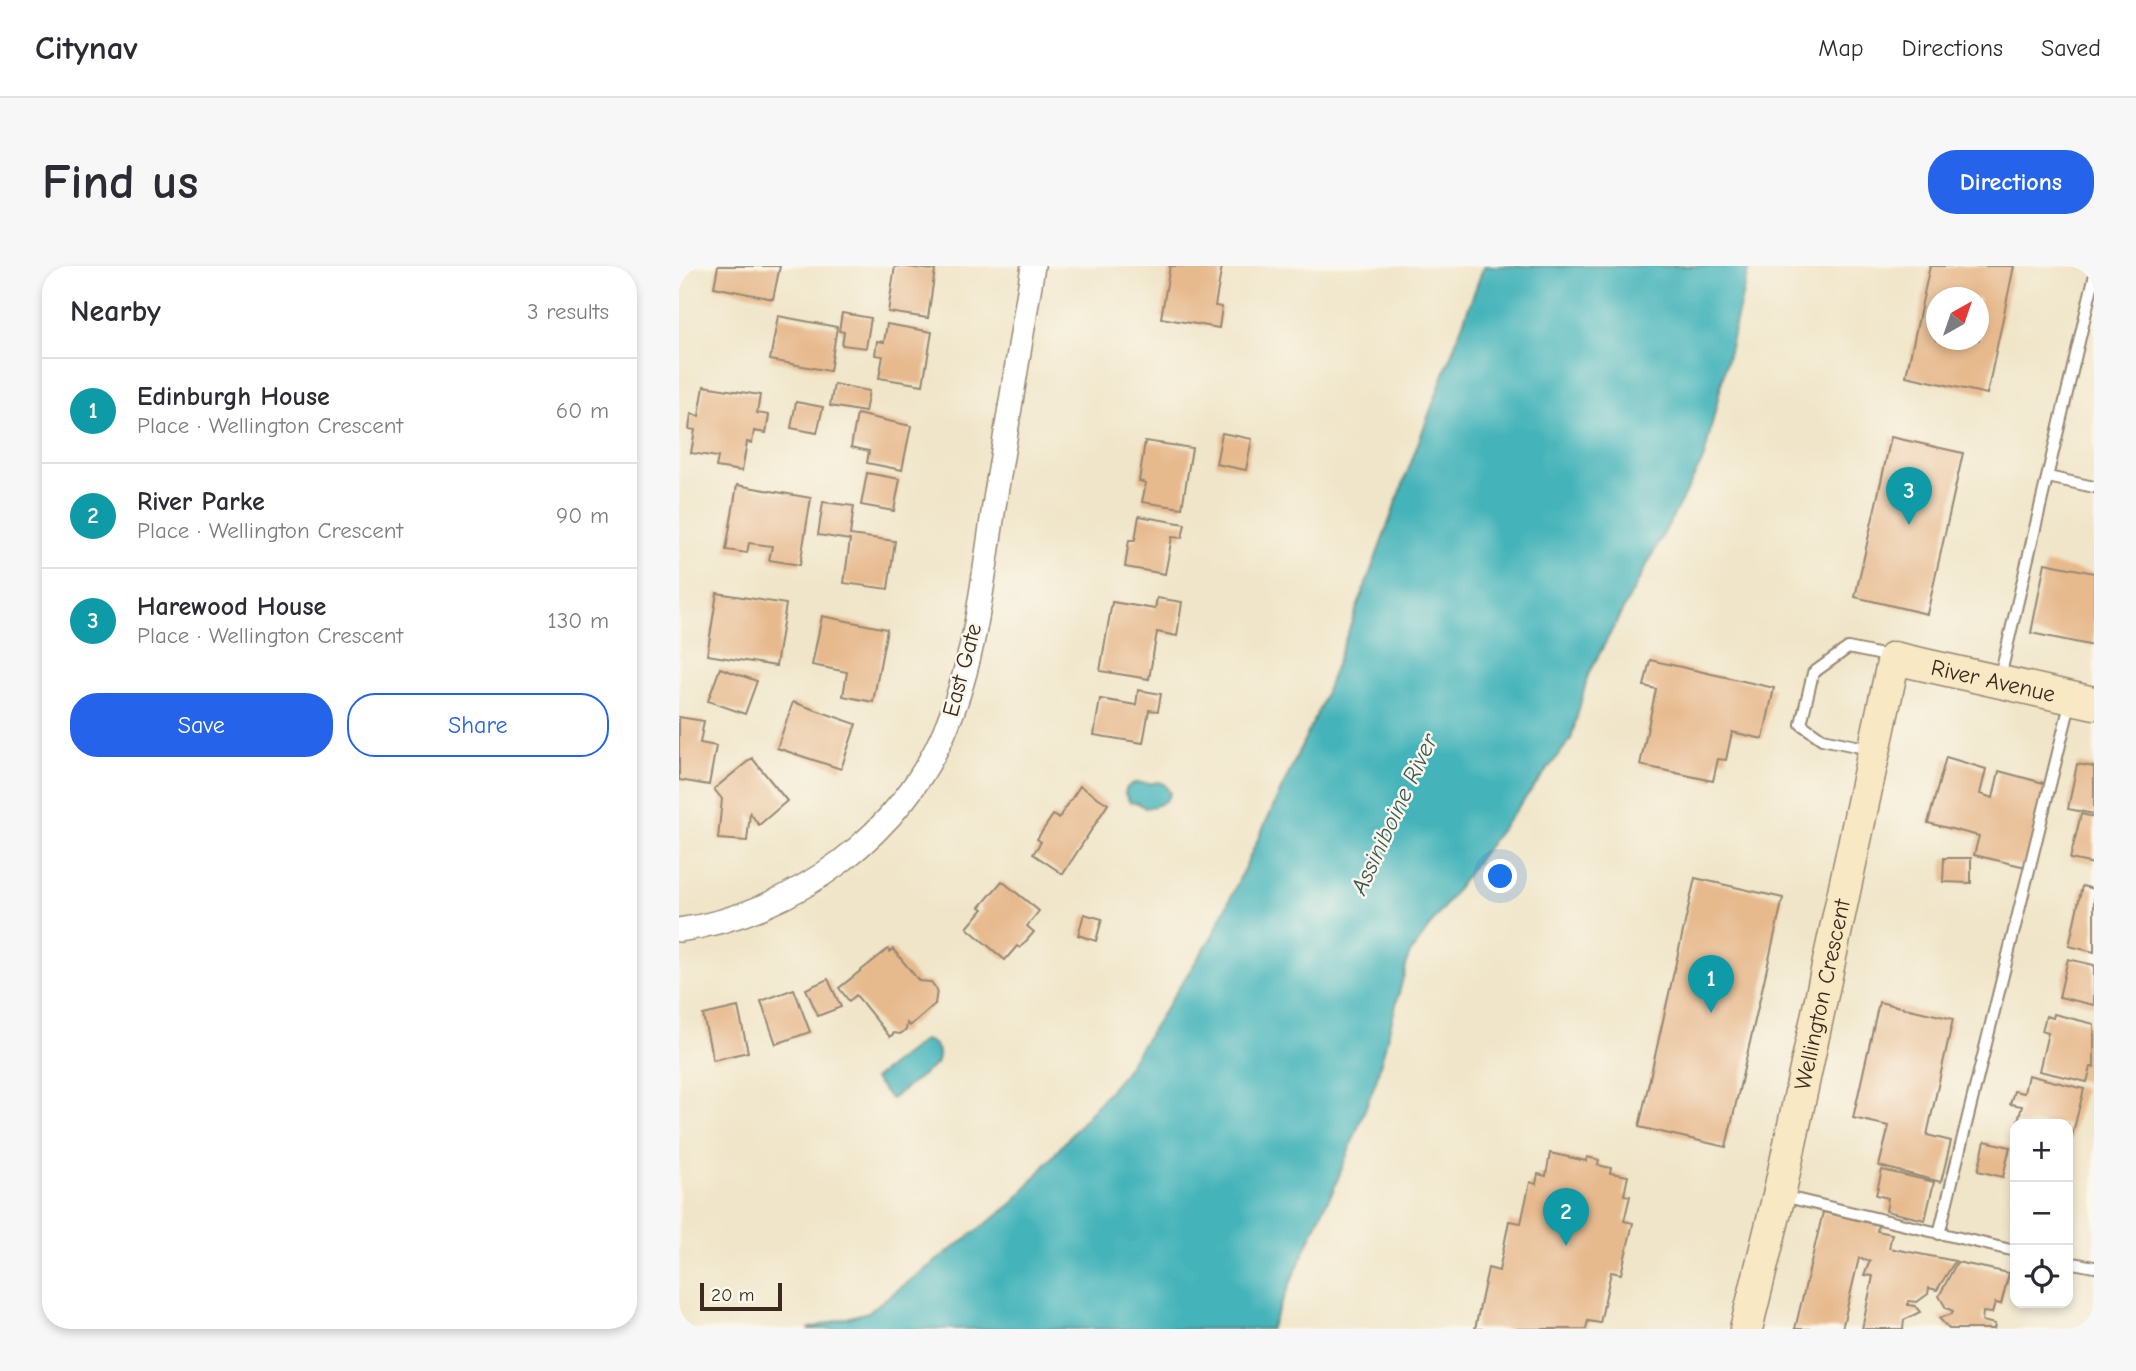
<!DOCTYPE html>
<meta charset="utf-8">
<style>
:root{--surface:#fff;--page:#f7f7f7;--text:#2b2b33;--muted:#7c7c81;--line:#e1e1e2;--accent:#2563eb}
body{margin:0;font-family:"Comic Neue",sans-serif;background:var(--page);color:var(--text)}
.controls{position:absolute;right:21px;bottom:21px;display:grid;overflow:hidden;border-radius:14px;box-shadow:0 4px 10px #0003}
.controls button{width:63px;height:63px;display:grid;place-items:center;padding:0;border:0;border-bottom:2px solid var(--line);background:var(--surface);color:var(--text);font:35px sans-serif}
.compass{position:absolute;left:1247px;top:21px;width:63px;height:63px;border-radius:50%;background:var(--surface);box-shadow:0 4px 10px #0003;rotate:40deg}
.scale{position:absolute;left:21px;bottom:18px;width:82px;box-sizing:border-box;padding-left:7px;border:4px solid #3b2a1e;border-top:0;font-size:19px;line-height:24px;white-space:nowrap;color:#3b2a1e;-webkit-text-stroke:5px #fbf7ec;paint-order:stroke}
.you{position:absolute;left:822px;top:611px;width:24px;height:24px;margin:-18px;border:5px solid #fff;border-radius:50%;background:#1a73e8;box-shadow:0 0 0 10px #1a73e833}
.badge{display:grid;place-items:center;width:46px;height:46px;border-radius:50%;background:var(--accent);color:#fff;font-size:23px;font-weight:700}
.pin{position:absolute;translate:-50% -58px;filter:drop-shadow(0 2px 4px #0008)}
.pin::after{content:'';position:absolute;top:37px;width:24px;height:21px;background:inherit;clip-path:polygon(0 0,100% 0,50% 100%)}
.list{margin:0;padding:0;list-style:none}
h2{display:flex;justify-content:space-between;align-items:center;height:91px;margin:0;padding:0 28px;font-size:30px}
h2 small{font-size:23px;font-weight:400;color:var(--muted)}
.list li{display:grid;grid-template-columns:46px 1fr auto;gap:21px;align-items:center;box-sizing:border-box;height:105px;padding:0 28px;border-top:2px solid var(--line)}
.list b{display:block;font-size:26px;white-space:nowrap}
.list p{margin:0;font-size:23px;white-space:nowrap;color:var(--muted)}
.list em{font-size:23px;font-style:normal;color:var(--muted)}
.actions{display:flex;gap:14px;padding:21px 28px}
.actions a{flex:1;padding:16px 0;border:2px solid var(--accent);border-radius:28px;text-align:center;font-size:24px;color:var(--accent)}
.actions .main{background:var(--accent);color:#fff}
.icon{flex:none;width:38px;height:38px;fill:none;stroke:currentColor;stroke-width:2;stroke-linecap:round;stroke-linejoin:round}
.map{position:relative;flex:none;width:1415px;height:1063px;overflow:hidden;border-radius:28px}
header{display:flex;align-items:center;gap:42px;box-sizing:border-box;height:98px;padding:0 35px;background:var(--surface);border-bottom:2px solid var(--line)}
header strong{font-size:33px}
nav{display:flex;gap:38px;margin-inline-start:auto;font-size:24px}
.intro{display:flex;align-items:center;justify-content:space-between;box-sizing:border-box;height:168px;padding:0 42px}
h1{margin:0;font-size:49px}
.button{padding:18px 32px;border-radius:28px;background:var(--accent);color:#fff;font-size:24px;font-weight:700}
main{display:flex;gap:42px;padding:0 42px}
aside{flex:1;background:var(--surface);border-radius:28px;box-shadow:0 4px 10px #0003}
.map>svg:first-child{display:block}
</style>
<header>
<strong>Citynav</strong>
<nav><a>Map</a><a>Directions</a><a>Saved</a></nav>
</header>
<div class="intro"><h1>Find us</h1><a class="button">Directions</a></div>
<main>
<aside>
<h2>Nearby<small>3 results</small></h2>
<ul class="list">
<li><span class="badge" style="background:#0f9aa8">1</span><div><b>Edinburgh House</b><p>Place · Wellington Crescent</p></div><em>60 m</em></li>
<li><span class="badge" style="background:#0f9aa8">2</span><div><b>River Parke</b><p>Place · Wellington Crescent</p></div><em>90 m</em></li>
<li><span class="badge" style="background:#0f9aa8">3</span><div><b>Harewood House</b><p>Place · Wellington Crescent</p></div><em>130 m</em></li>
</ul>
<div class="actions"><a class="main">Save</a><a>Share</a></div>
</aside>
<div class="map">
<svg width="1415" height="1063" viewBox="0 0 1415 1063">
<rect width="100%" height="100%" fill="#fbf7ec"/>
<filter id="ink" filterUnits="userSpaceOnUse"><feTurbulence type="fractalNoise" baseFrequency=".0143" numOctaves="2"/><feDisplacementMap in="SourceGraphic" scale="14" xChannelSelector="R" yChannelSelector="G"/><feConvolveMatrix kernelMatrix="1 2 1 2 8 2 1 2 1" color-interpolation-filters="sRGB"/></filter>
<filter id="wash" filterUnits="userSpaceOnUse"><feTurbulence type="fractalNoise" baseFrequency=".00686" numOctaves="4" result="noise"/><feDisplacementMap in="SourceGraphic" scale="28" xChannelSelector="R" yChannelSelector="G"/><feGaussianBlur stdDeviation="1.57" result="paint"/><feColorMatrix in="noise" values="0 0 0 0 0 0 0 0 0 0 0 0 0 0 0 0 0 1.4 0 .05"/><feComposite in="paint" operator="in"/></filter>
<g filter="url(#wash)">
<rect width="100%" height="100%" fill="#f0e5c8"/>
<g fill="#44b4ba" stroke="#406f6c" stroke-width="2">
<path d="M805 0H1070L1025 192 909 409 892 473 809 580 730 689 697 815 654 925 646 939 591 1063H129L189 1046 332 939 442 811 534 669 642 439Z"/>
<path d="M479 516 485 518 491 527C488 537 476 541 466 542L459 537 451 536 446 528 447 523C456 511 465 521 479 516Z"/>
<path d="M245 774C258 777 262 786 257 798L212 833 195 813Z"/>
</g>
<g id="blocks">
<g fill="#e7ba8e" fill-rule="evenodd">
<path d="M39 0H101L94 33 35 21Z"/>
<path d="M216 0 256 4 249 52 209 46Z"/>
<path d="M491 0H543L536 40 543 41 540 62 482 52Z"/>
<path d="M1251 0H1335L1308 128 1227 110ZM1258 32H1300V74H1258Z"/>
<path d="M163 47 192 52 187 82 163 79 165 66 160 65Z"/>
<path d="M99 50 158 61 151 105 91 94Z"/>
<path d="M208 58 253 66 244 119 200 112 204 90 196 89 198 75 205 76Z"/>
<path d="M155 118 190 125 186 146 151 140Z"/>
<path d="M25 120 81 129 78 147 90 149 87 167 75 165 73 177 68 176 63 205 37 201 39 191 12 187 16 164 10 163 12 148 20 150Z"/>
<path d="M117 136 144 141 138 167 112 162Z"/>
<path d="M178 148 232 160 223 204 188 197 190 185 172 181Z"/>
<path d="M543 167 573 173 567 204 537 198Z"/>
<path d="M1212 171 1284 187 1248 348 1176 331Z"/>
<path d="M466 175 513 182 503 242 463 236 467 217 460 215Z"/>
<path d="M188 207 221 213 215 245 182 239Z"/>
<path d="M58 219 132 232 121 299 90 294 93 280 70 277 68 287 47 284Z"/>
<path d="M144 236 175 240 171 269 216 275 209 323 165 317 171 274 139 269Z"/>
<path d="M460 250 506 258 503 272 493 271 486 308 446 301 450 274H456Z"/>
<path d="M1366 297 1415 307V380L1352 367Z"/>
<path d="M38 327 107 338 97 400 28 389Z"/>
<path d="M478 332 503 336 498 370 478 366 470 413 421 405 433 336 476 343Z"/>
<path d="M143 350 208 363 194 436 164 430 168 406 133 399Z"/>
<path d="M971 394 1095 422 1084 473 1053 466 1047 494 1039 493 1034 515 961 499 977 423 965 420Z"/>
<path d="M41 402 78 415 66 448 29 435Z"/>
<path d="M459 424 482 428 479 445 470 444 464 477 415 469 421 433 457 439Z"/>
<path d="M114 436 177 458 162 503 98 482Z"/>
<path d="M0 451 25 455 21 477 37 480 30 519 0 514Z"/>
<path d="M1267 491 1307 503 1301 528 1314 532 1320 505 1368 518 1347 601 1295 589 1300 570 1249 557Z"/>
<path d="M73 492 108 535 80 559 71 547 68 575 39 573 43 533 35 523Z"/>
<path d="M1398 498 1415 501V548L1389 543Z"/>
<path d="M401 520 429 538 384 608 354 588 362 576 358 573 374 549 380 552Z"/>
<path d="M1402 548 1415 551V598L1391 593Z"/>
<path d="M1265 592H1292V617L1264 616Z"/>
<path d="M1016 612 1104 632 1047 881 960 861Z"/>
<path d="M323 615 360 645 348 660 355 666 341 682 338 680 326 694 288 662 304 643 301 641Z"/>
<path d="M1403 620 1415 623V686L1390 680Z"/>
<path d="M405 648 423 653 417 675 399 669Z"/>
<path d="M209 683 211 686 214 683 240 715 252 716 258 724 256 738 231 760 228 757 227 764 221 768 215 767 211 771 177 729 170 735 160 722Z"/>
<path d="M1389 693 1415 699V739L1380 731Z"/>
<path d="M149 713 162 741 139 750 127 723Z"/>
<path d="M115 723 131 766 97 778 82 735Z"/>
<path d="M1200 736 1274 753 1248 869 1272 875 1262 916 1200 900 1210 860 1174 852Z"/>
<path d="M59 741 69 786 34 794 24 749Z"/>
<path d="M1375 748 1415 758V801H1412L1408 816 1360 805 1369 767 1363 765 1367 750 1374 752Z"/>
<path d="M1349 809 1405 823 1391 878H1389V858H1338L1343 840 1331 838 1335 825 1345 827Z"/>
<path d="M1306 875 1331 881 1324 911 1299 905Z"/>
<path d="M871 887 907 895 908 891 920 894 919 899 932 902 931 907 949 910 945 929 951 930 945 955 954 957 942 1008 932 1006 921 1057 909 1055 907 1063H796L809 1002 820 1005 830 955 842 957 851 916 857 918 859 908 867 910Z"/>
<path d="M1203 904 1255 916 1246 954 1207 945 1209 932 1197 929Z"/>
<path d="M1144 946 1199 959 1198 965 1213 968 1210 982 1276 995 1258 1024 1250 1022 1249 1028 1238 1036 1229 1035V1039L1236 1040 1241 1046 1225 1054 1224 1063H1183L1194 1010 1185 1009 1191 995 1180 992 1163 1063H1116Z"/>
<path d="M1278 996 1330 1007 1322 1038 1316 1037 1313 1047 1304 1046 1303 1055 1316 1058 1315 1063H1270L1260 1052 1273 1048 1274 1045 1267 1042 1260 1030Z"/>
</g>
</g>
</g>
<g filter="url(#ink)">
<use href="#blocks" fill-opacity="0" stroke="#968873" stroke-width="2"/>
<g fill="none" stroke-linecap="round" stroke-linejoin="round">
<g stroke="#968873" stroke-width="14">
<g id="lane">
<path d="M1369 211 1415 221"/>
<path d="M1321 411 1415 12"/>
<path d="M1191 483 1143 473 1122 458 1134 407 1169 382 1213 391"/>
<path d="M1103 930 1336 985"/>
<path d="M1260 968 1392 434"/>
<path d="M1389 996 1415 1001"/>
</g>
</g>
<g stroke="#968873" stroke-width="26">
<path id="street" d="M0 664C115 648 226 567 269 457 297 389 304 313 315 240 328 160 341 80 354 0"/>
</g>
<g stroke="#968873" stroke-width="35">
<g id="secondary">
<path id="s1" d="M1067 1063 1100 929 1215 392 1415 437"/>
</g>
</g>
<use href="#lane" stroke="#fff" stroke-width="10"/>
<use href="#street" stroke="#fff" stroke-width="23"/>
<use href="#secondary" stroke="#f8e8c3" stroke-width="32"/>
</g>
</g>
<g text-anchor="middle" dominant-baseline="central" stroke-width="5" stroke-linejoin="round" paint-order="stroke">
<g font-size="23" fill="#3b2a1e" stroke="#fbf7ec">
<text transform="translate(283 404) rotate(-75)">East Gate</text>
<text stroke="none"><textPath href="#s1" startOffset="789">River Avenue</textPath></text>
<text stroke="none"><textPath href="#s1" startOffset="343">Wellington Crescent</textPath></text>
</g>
<g font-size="24" font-style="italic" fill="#3e5a55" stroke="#fbf7ec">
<text transform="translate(715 548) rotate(-65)">Assiniboine River</text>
</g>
</g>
</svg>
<div class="controls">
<button>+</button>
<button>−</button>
<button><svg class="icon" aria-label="locate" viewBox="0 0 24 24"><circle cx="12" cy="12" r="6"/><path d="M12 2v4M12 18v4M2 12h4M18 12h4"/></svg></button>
</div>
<svg class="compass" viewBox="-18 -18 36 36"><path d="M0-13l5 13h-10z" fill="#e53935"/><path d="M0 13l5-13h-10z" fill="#7c7c81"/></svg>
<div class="scale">20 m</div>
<div class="you"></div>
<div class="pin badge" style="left:1032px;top:747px;background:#0f9aa8">1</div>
<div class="pin badge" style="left:887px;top:980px;background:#0f9aa8">2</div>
<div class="pin badge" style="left:1230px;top:259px;background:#0f9aa8">3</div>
</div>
</main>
